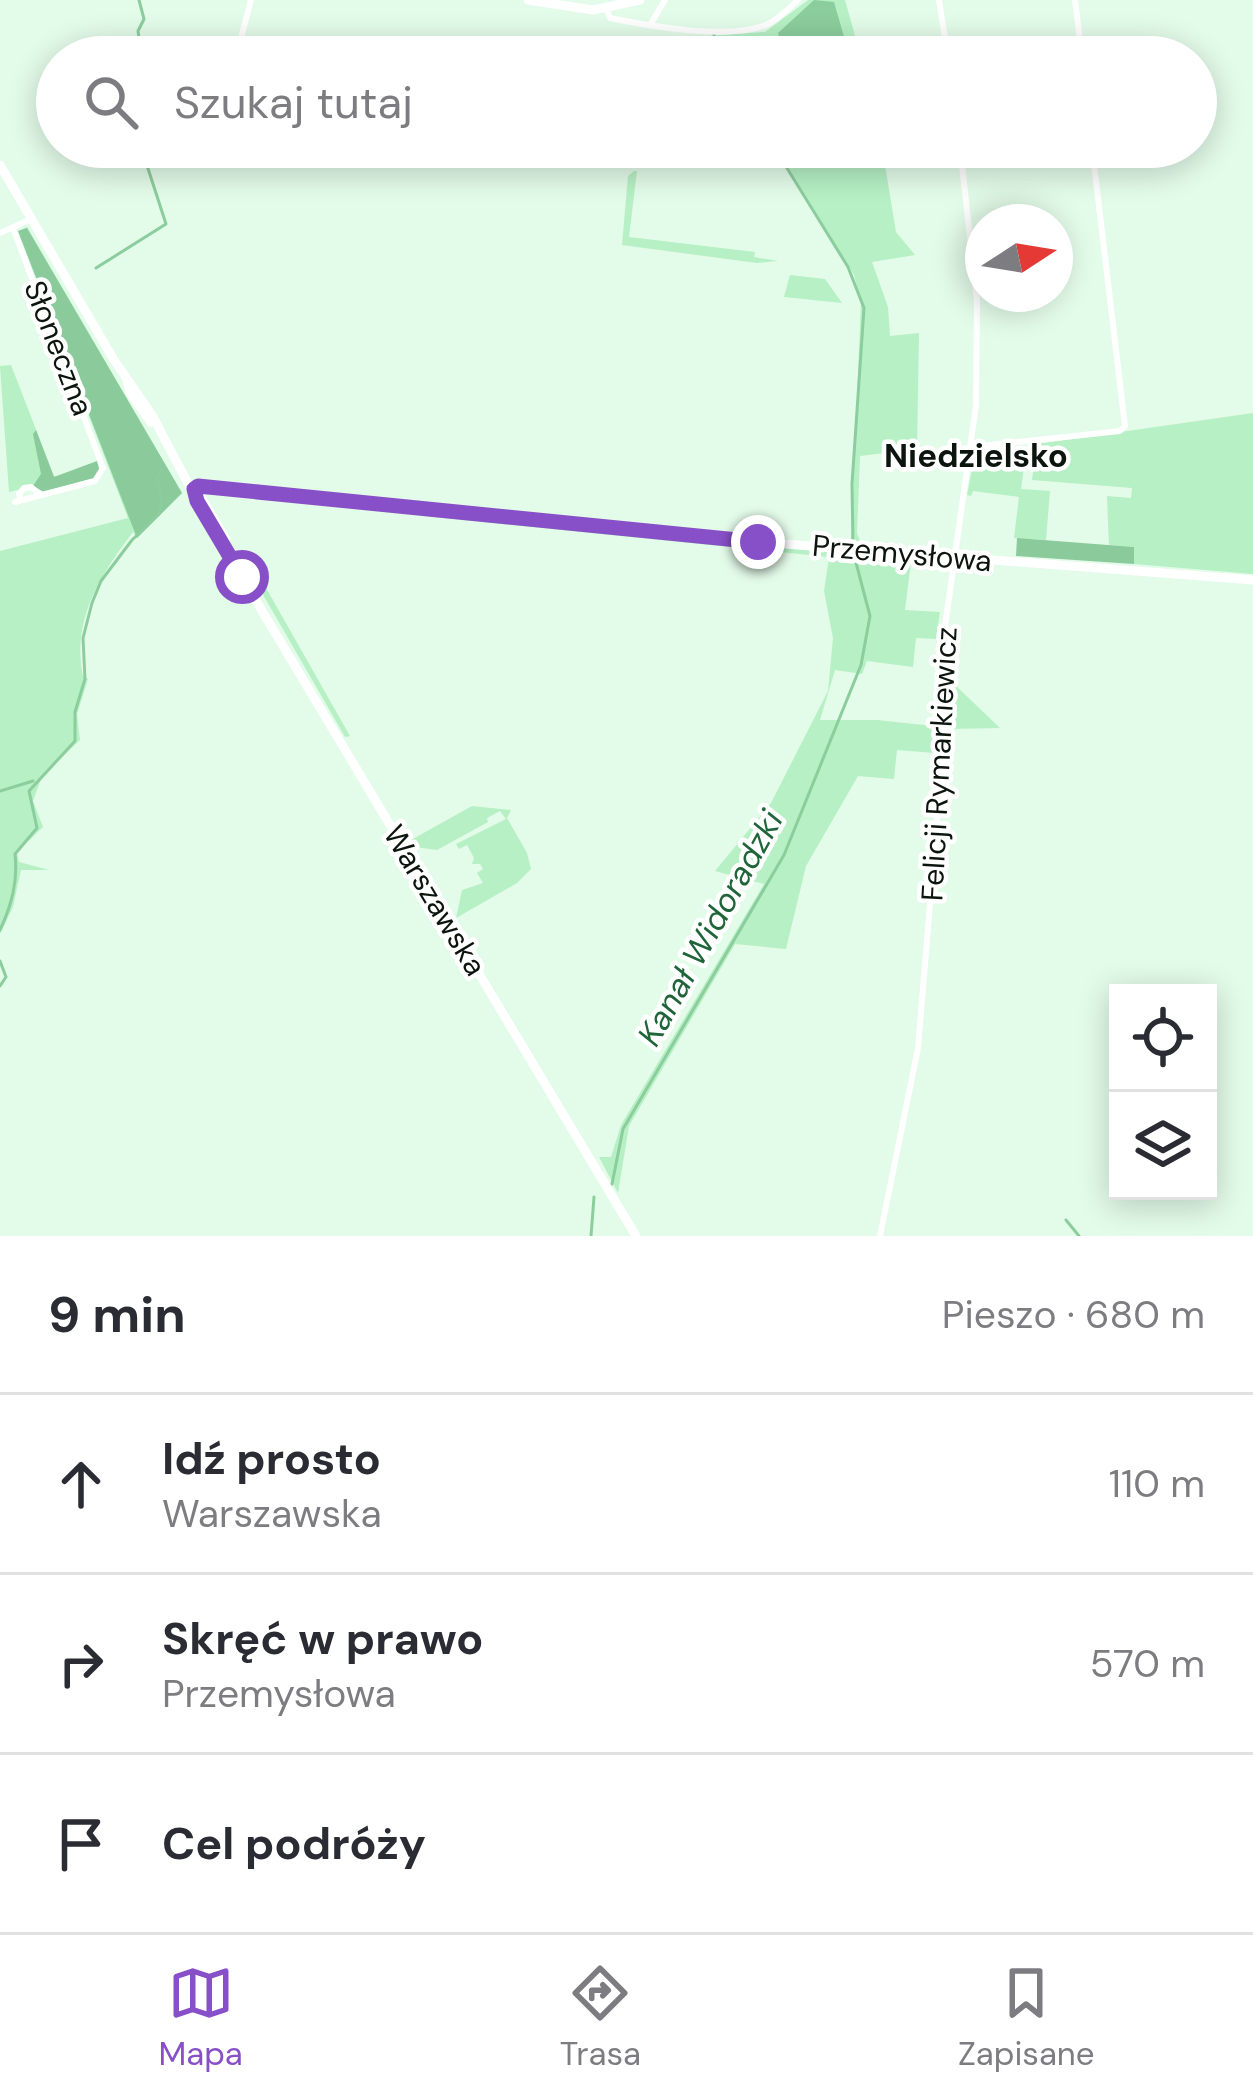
<!DOCTYPE html>
<html lang="pl">
<meta charset="utf-8">
<style>
:root{--surface:#fff;--page:#f2f2f3;--text:#2b2b33;--muted:#7c7c81;--line:#e1e1e2;--accent:#8850c8}
body{margin:0;font-family:"DM Sans",sans-serif;background:var(--page);color:var(--text)}
.controls{position:absolute;right:36px;bottom:36px;display:grid;overflow:hidden;border-radius:0px;box-shadow:0 6px 30px #0003}
.controls button{width:108px;height:108px;display:grid;place-items:center;padding:0;border:0;border-bottom:3px solid var(--line);background:var(--surface);color:var(--text);font:60px sans-serif}
.compass{position:absolute;left:965px;top:204px;width:108px;height:108px;border-radius:50%;background:var(--surface);box-shadow:0 6px 30px #0003;rotate:78deg}
.stop{position:absolute;width:36px;height:36px;margin:-27px;border:9px solid #8850c8;border-radius:50%;background:#fff}
.stop.end{background:#8850c8;border-color:#fff;box-shadow:0 3px 12px #0008}
.list{margin:0;padding:0;list-style:none}
h2{display:flex;justify-content:space-between;align-items:center;height:156px;margin:0;padding:0 48px;font-size:51px}
h2 small{font-size:39px;font-weight:400;color:var(--muted)}
.list li{display:grid;grid-template-columns:78px 1fr auto;gap:36px;align-items:center;box-sizing:border-box;height:180px;padding:0 48px;border-top:3px solid var(--line)}
.list b{display:block;font-size:45px;white-space:nowrap}
.list p{margin:0;font-size:39px;white-space:nowrap;color:var(--muted)}
.list em{font-size:39px;font-style:normal;color:var(--muted)}
.icon{flex:none;width:66px;height:66px;fill:none;stroke:currentColor;stroke-width:2;stroke-linecap:round;stroke-linejoin:round}
.map{position:relative;flex:none;width:1253px;height:1236px;overflow:hidden}
.search{position:absolute;background:var(--surface);box-shadow:0 6px 30px #0003;left:36px;right:36px;top:36px;height:132px;display:flex;align-items:center;gap:30px;box-sizing:border-box;padding:0 42px;border-radius:66px;color:var(--muted);font-size:45px}
.sheet{height:696px;background:var(--surface)}
nav{display:flex;justify-content:space-around;align-items:center;box-sizing:border-box;height:168px;border-top:3px solid var(--line);background:var(--surface);font-size:33px;color:var(--muted)}
nav a{display:grid;justify-items:center;gap:6px}
nav .on{color:var(--accent)}
.map>svg:first-child{display:block}
</style>
<div class="map">
<svg width="1253" height="1236" viewBox="0 0 1253 1236">
<rect width="100%" height="100%" fill="#e3fbe9"/>
<g fill="#b6f0c4">
<path d="M808 0H845L861 57H719L707 36 765 32Z"/>
<path d="M776 147H882L896 232 915 255 872 262 888 307 890 336 919 333 917 449 860 456 857 533 861 544 851 543 861 302 854 275Z"/>
<path d="M634 171H637L629 237 755 252 754 257 778 261 757 263 622 245 628 176Z"/>
<path d="M27 227 182 493 137 538 133 532C101 574 71 620 83 676L88 679 77 714 80 740 42 776 33 801 43 827 17 852 19 862 49 870H21L13 907 0 934V551L128 518 18 231Z"/>
<path d="M790 275 825 279 842 303 784 297Z"/>
<path d="M11 365 54 476 94 478 44 492 33 486 9 492 0 366Z"/>
<path d="M1253 413V574L1134 564V547L1109 545 1107 496 1131 498 1132 488 1032 480 1037 444Z"/>
<path d="M1022 446 1026 452 1021 489 1050 491 1046 540 1014 538 1019 497 973 491 971 496 967 495 975 454Z"/>
<path d="M428 514 833 551 830 557 911 562 905 610 940 612 936 639 916 638 913 667 867 661 862 674 835 670 820 720H877L933 726 935 753 897 750 894 779 858 776 806 866 786 949 735 944 629 1126 618 1193 599 1157H611L621 1125 764 884 715 871 771 803 828 691 833 638 824 591 829 557 424 516Z"/>
<path d="M245 551 350 736 345 737 239 553Z"/>
<path d="M944 684 955 685 1000 728 948 729Z"/>
<path d="M472 806 511 810 507 818 527 853 531 869 517 883 456 918 462 890 483 883 477 873 483 869 480 864H472L474 858 467 845 459 849 456 844 506 819 500 811 487 818 488 822 437 850 415 847 411 840Z"/>
</g>
<g fill="#8aca9b">
<path d="M27 228 182 493 137 538 18 231Z"/>
<path d="M36 430 54 477 97 461 100 472 94 478 44 492 33 486 41 474 33 434Z"/>
<path d="M1017 538 1134 547V564L1016 556Z"/>
</g>
<path fill="#8ccd9d" d="M814 0 834 2 849 54 785 57 778 33Z"/>
<g fill="none" stroke-linecap="round" stroke-linejoin="round">
<g stroke="#8ccd9d" stroke-width="3">
<path d="M139 0 144 19 138 31 142 57"/>
<path d="M714 35 722 57"/>
<path d="M774 147 848 267 864 308 852 484 853 545"/>
<path d="M96 268 166 224 141 147"/>
<path d="M0 791 33 781"/>
<path d="M0 930C12 904 18 881 15 854L37 828 29 791 75 741V712L85 679 83 638 92 603 101 581 132 540 159 514 162 500 157 479 162 470"/>
<path d="M0 961 6 977 0 986"/>
<path d="M612 1184 623 1129 784 855 861 665 870 616 854 555"/>
<path d="M1066 1220 1079 1236"/>
<path d="M591 1236 594 1197"/>
</g>
<g stroke="#fff" stroke-width="6">
<path d="M939 0 948 57"/>
<path d="M1075 0 1082 57"/>
<path d="M607 10 610 18C650 26 730 41 768 24 780 18 788 9 798 0"/>
<path d="M650 25 665 0"/>
<path d="M236 57 251 0"/>
<path d="M13 228 103 468 95 481 15 502"/>
<path d="M0 233 31 219"/>
<path d="M971 447 1120 431 1125 426 1092 147"/>
<path d="M21 500 19 494 24 488 31 487 41 495"/>
<path d="M880 1236 918 1048 942 760 938 677 976 405 977 301 960 147"/>
</g>
<g stroke="#fff" stroke-width="9">
<path d="M528 0 593 10 640 0"/>
<path d="M0 165 114 360 152 415 204 514 636 1236"/>
<path d="M127 380 130 393 151 422"/>
<path d="M193 489 209 486 758 542 1253 580"/>
<path d="M198 492 226 539"/>
</g>
</g>
<g fill="none" stroke-linecap="round" stroke-linejoin="round">
<path stroke="#8850c8" stroke-width="15" d="M242 577 197 501 194 489 198 486 758 542"/>
</g>
<g text-anchor="middle" dominant-baseline="central" stroke-width="9" stroke-linejoin="round" paint-order="stroke">
<g font-size="30" fill="#0b140d" stroke="#fff">
<text transform="translate(59 348) rotate(69)">Słoneczna</text>
<text transform="translate(902 553) rotate(5)">Przemysłowa</text>
<text transform="translate(939 764) rotate(-87)">Felicji Rymarkiewicz</text>
<text transform="translate(435 900) rotate(59)">Warszawska</text>
</g>
<g font-size="33" font-weight="bold" fill="#0b140d" stroke="#fff">
<text x="976" y="455">Niedzielsko</text>
</g>
<g font-size="33" font-style="italic" fill="#20653a" stroke="#fff">
<text transform="translate(710 928) rotate(-61)">Kanał Widoradzki</text>
</g>
</g>
</svg>
<div class="controls">
<button><svg class="icon" aria-label="locate" viewBox="0 0 24 24"><circle cx="12" cy="12" r="6"/><path d="M12 2v4M12 18v4M2 12h4M18 12h4"/></svg></button>
<button><svg class="icon" aria-label="layers" viewBox="0 0 24 24"><path d="M12 4l9 5-9 5-9-5zM3 14l9 5 9-5"/></svg></button>
</div>
<svg class="compass" viewBox="-18 -18 36 36"><path d="M0-13l5 13h-10z" fill="#e53935"/><path d="M0 13l5-13h-10z" fill="#7c7c81"/></svg>
<div class="stop" style="left:242px;top:577px"></div>
<div class="stop end" style="left:758px;top:542px"></div>
<div class="search"><svg class="icon" aria-label="search" viewBox="0 0 24 24"><circle cx="10" cy="10" r="6"/><path d="M15 15l6 6"/></svg>Szukaj tutaj</div>
</div>
<section class="sheet">
<h2>9 min<small>Pieszo · 680 m</small></h2>
<ul class="list">
<li><svg class="icon" aria-label="ahead" viewBox="0 0 24 24"><path d="M12 20V5M6 11l6-6 6 6"/></svg><div><b>Idź prosto</b><p>Warszawska</p></div><em>110 m</em></li>
<li><svg class="icon" aria-label="right" viewBox="0 0 24 24"><path d="M7 20v-9h11M14 6l5 5-5 5"/></svg><div><b>Skręć w prawo</b><p>Przemysłowa</p></div><em>570 m</em></li>
<li><svg class="icon" aria-label="arrive" viewBox="0 0 24 24"><path d="M6 21V4h12l-3 4 3 4H6"/></svg><div><b>Cel podróży</b></div></li>
</ul>
</section>
<nav>
<a class="on"><svg class="icon" aria-label="map" viewBox="0 0 24 24"><path d="M3 6l6-2 6 2 6-2v14l-6 2-6-2-6 2zM9 4v14M15 6v14"/></svg>Mapa</a>
<a><svg class="icon" aria-label="directions" viewBox="0 0 24 24"><path d="M12 3l9 9-9 9-9-9zM9 14v-3h6M13 9l2 2-2 2"/></svg>Trasa</a>
<a><svg class="icon" aria-label="saved" viewBox="0 0 24 24"><path d="M7 4h10v16l-5-4-5 4z"/></svg>Zapisane</a>
</nav>
